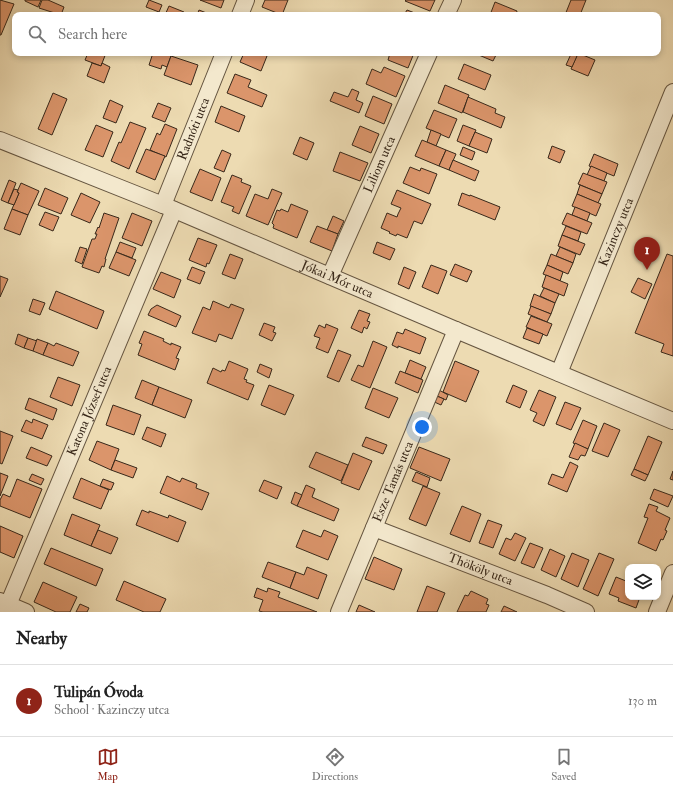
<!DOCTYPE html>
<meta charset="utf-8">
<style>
:root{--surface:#fff;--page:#f2f2f2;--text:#222;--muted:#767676;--line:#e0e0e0;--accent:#8f2418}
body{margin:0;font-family:"IM FELL Double Pica",serif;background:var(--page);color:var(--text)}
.controls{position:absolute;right:12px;bottom:12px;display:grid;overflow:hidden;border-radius:8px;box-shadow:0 2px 6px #0003}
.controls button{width:36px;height:36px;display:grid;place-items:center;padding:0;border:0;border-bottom:1px solid var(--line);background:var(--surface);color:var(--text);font:20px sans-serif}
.you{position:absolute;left:422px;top:427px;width:14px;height:14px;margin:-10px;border:3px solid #fff;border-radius:50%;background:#1a73e8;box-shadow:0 0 0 6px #1a73e833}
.badge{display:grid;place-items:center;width:26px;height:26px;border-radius:50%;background:var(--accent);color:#fff;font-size:13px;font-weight:700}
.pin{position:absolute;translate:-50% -33px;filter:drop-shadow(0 1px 2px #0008)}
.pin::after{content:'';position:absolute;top:21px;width:14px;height:12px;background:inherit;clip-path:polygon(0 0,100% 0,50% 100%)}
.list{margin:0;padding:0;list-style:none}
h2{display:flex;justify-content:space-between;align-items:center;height:52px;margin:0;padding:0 16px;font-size:17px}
h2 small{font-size:13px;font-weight:400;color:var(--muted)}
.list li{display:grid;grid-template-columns:26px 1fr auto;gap:12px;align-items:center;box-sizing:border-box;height:72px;padding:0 16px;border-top:1px solid var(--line)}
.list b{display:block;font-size:15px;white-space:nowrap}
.list p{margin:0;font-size:13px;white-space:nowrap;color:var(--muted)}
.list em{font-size:13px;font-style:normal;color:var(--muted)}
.icon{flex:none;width:22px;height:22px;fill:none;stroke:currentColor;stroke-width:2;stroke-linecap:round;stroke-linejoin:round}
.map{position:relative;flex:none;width:673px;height:612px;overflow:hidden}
.search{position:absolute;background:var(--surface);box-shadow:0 2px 6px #0003;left:12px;right:12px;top:12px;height:44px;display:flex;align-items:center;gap:10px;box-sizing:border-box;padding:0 14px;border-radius:8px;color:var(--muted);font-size:15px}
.sheet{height:124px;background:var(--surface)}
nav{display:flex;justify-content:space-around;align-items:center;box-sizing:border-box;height:56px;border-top:1px solid var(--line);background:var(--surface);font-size:11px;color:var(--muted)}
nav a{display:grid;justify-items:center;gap:2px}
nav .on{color:var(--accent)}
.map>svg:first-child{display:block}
</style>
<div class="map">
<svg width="673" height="612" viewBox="0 0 673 612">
<rect width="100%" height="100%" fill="#eddbb2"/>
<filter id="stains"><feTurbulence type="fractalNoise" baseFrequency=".005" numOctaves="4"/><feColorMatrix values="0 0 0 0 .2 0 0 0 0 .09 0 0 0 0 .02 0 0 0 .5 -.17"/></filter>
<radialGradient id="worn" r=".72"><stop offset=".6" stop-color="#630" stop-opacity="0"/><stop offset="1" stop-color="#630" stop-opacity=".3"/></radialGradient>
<g fill="#db956b" stroke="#38281a">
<path d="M0 0 14 4 1 35H0Z"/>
<path d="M25 0H41L38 7 25 1Z"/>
<path d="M42 0H48L64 7 61 15 39 8Z"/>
<path d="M149 0 162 5 159 12 146 7Z"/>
<path d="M200 0H224L221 8Z"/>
<path d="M265 0H288L282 15 262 7Z"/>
<path d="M406 0H435L430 11 405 1Z"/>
<path d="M571 0H586L580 15H565Z"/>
<path d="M495 2 517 11 516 15H490Z"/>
<path d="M169 6 184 12 183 15H165Z"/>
<path d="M199 10 209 14V15H197Z"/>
<path d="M407 10 420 15H404Z"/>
<path d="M88 53H106L101 66 85 60Z"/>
<path d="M153 53H163L171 56 167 67 162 65 161 69 149 65Z"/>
<path d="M244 53H260L267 56 261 71 240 62Z"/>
<path d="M390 53H414L408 68 388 60Z"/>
<path d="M474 53H497L493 61Z"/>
<path d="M578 53 595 60 588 76 571 69Z"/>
<path d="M571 54 577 56 572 67 566 65Z"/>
<path d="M171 56 198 65 191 85 164 75Z"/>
<path d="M92 63 101 66 102 63 110 67 104 83 87 76Z"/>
<path d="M464 64 491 75 485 90 458 79Z"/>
<path d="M384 67 405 76 396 97 366 84 372 69 381 73Z"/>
<path d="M235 74 251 80 248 87 267 95 262 107 227 93Z"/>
<path d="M445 85 469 95 462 113 438 103Z"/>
<path d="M352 89 359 92 356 100 363 103 359 113 330 101 334 92 348 97Z"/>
<path d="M53 93 67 99 52 135 38 129Z"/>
<path d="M373 96 392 104 384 124 365 116Z"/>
<path d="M468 97 496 109 495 113 505 117 501 128 463 112Z"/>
<path d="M110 100 123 106 116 123 103 118Z"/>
<path d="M158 103 171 108 165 122 152 117Z"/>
<path d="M221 106 245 116 239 132 215 122Z"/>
<path d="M434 110 457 119 449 138 426 128Z"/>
<path d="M130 122 146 128 129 169 111 161 119 142 121 143Z"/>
<path d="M165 124 177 129 166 157 150 150 157 133 160 135Z"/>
<path d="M96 125 113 132 103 157 85 150Z"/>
<path d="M463 125 476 130 469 146 457 141Z"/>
<path d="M360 126 379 134 371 153 352 145Z"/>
<path d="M431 130 441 134 436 146 427 142Z"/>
<path d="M475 132 492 139 487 153 469 146Z"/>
<path d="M300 137 314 143 307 160 293 154Z"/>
<path d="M422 140 446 150 439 166 415 156Z"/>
<path d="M552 146 565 151 560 163 548 158Z"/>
<path d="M463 147 475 152 472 160 460 155Z"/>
<path d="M146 149 165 156 155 180 136 172Z"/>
<path d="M222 150 231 154 224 172 214 168Z"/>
<path d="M446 150 456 154 449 170 439 166Z"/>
<path d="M340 152 368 163 360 181 333 171Z"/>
<path d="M594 154 618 164 614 176 589 166Z"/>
<path d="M453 160 479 171 475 181 449 170Z"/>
<path d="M591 166 607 173 604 181 587 175Z"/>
<path d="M410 167 420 171 421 168 437 174 429 194 403 183Z"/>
<path d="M200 169 221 178 212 201 190 192Z"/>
<path d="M583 173 607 182 602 194 578 184Z"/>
<path d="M232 175 242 179 241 182 251 186 239 214 232 211 234 207 221 202Z"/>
<path d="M9 180 16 183 8 203 1 200Z"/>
<path d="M21 183 39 191 28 215 12 209 19 193 17 192Z"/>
<path d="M580 185 602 194 598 203 577 194Z"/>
<path d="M45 188 68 198 61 214 38 205Z"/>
<path d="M14 189 18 190 17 192 19 193 14 205 8 203Z"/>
<path d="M272 189 282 193 268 225 246 216 255 194 268 199Z"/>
<path d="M397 190 431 204 422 224 414 221 407 238 397 234 396 236 389 233 390 232 381 228 387 213 397 217 398 214 401 208 391 204Z"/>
<path d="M81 193 100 202 90 223 71 215Z"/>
<path d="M462 193 470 196V195L500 207 495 220 458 205Z"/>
<path d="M577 194 601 204 596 216 572 206Z"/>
<path d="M291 204 308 211 297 238 273 228 274 225 272 223 277 210 280 211 281 209 288 212Z"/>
<path d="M575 207 590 213 587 221 572 215Z"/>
<path d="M12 209 28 215 20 235 4 229Z"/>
<path d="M45 212 59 217 53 231 39 225Z"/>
<path d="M104 213 119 218 105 259H106L104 267 102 266 99 273 82 267 92 239H95L97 234H95L98 227 99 228Z"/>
<path d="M132 213 152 221 142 246 122 238Z"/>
<path d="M567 213 592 223 587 234 562 224Z"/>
<path d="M333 216 344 221 338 234 327 230Z"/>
<path d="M317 226 338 234 332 251 310 242Z"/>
<path d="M566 226 581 232 578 241 562 235Z"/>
<path d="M562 235 585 244 580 255 558 246Z"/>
<path d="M198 238 217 245 209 264 207 263 206 267 189 260Z"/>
<path d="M120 242 136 248 132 258 116 252Z"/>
<path d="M377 242 395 249 390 260 373 253Z"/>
<path d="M80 247 87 249 82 264 75 261Z"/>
<path d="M560 247 576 254 573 263 556 256Z"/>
<path d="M116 252 136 260 129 276 109 268Z"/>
<path d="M230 254 243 259 235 279 222 274Z"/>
<path d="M551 254 573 263 568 274 547 265Z"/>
<path d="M667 254 673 256V356L661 352 664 344 635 333Z"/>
<path d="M455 264 472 271 467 282 450 275Z"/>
<path d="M431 265 447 271 438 294 422 287Z"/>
<path d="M547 265 563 272 560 281 543 274Z"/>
<path d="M192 267 205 272 200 284 187 279Z"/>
<path d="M404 267 416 272 409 289 398 284Z"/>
<path d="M161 272 181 280 174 298 153 289Z"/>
<path d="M546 275 568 284 564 296 542 287Z"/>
<path d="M0 276 8 279 0 297Z"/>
<path d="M638 278 652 284 645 299 631 292Z"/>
<path d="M544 288 559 294 555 303 540 296Z"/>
<path d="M56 291 104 311 97 329 49 309Z"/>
<path d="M534 294 555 303 551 314 530 306Z"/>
<path d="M33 299 45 303 40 315 29 311Z"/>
<path d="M213 301 229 308 231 304 244 309 232 339 219 334 216 342 192 333 203 307 210 310Z"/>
<path d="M157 305 181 316 176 327 148 315 151 309Z"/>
<path d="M531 306 551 314 547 322 528 314Z"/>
<path d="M359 310 370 314 367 321 370 322 367 329 364 327 362 333 351 328Z"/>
<path d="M531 316 552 324 547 336 526 327Z"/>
<path d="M264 323 275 327 273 332 276 333 272 341 259 335Z"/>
<path d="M326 324 338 329 328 353 316 348 320 338 314 336 319 325 325 328Z"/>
<path d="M527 328 543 334 539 344 523 338Z"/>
<path d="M405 329 426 338 420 354 398 346V348L392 345 397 332 403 334Z"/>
<path d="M144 331 164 339 163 341 171 345V343L181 347 176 358 179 359 175 370 138 355 142 344 139 343Z"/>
<path d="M18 334 28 338 24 348 15 344Z"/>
<path d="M28 338 37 341 33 351 24 348Z"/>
<path d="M37 339 48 343 43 355 33 351Z"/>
<path d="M373 341 387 347 370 388 351 380 358 365 363 367Z"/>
<path d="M48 343 54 346 56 343 79 352 73 366 43 355Z"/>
<path d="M338 350 351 355 339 382 327 377Z"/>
<path d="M410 360 426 367 421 379 405 373Z"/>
<path d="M229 361 248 369 244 379 247 380 246 382 254 385 248 400 207 383 213 368 221 372 222 370 225 371Z"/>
<path d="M455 361 479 371 466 402 443 392Z"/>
<path d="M260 364 272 369 269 378 257 372Z"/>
<path d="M400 371 423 380 418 393 395 383Z"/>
<path d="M58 377 80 385 72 406 50 397Z"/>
<path d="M142 380 159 387 152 405 135 398Z"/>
<path d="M269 385 294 395 285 415 261 405Z"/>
<path d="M513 385 527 391 520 408 506 402Z"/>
<path d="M159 387 192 400 185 418 152 405Z"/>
<path d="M373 388 398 398 389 418 365 408Z"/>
<path d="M439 390 448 395 446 400 437 396Z"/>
<path d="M539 390 556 397 544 426 533 421 537 413 530 410Z"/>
<path d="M432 394 444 399 441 405 430 400Z"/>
<path d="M29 398 57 409 53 420 25 409Z"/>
<path d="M565 402 581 408 571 430 556 424Z"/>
<path d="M113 405 141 415 134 435 106 425Z"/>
<path d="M33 419 48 425 42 439 21 431 26 420 32 423Z"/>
<path d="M583 420 597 426 588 449 573 443Z"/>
<path d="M604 423 620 430 608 457 592 451Z"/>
<path d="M147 427 166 434 161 447 142 439Z"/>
<path d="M0 431 13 436 2 464 0 463Z"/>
<path d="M648 436 662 442 648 475 634 469Z"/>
<path d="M366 437 387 445 383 454 362 446Z"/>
<path d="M97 441 119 449 111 470 89 460Z"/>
<path d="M575 443 588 449 585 456 581 455 578 460 569 457Z"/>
<path d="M31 447 52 456 47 466 26 458Z"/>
<path d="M419 447 450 459 441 481 410 468Z"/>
<path d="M316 452 348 465 341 481 309 467Z"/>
<path d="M353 453 372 461 359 490 341 483Z"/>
<path d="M115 460 137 468 133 478 111 470Z"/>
<path d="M570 462 578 466 567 492 548 484 552 474 563 478Z"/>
<path d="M634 469 648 475 645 481 631 475Z"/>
<path d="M673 471V480L670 479Z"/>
<path d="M416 472 430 478 427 487 412 481Z"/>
<path d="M0 473 8 476 0 496Z"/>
<path d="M32 474 44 479 41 485 29 480Z"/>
<path d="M167 476 180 482 182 478 197 484 196 488 209 493 202 510 160 493Z"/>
<path d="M81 478 109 490 101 509 73 498Z"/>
<path d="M17 479 42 489 30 518 0 506V500L3 494 10 497Z"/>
<path d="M103 479 114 483 111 490 100 486Z"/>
<path d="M264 480 282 487 277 499 259 491Z"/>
<path d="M306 485 315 489 312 497 339 509 334 521 297 506Z"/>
<path d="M423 486 440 493 426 526 409 519Z"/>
<path d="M654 489 673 496 668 507 650 499Z"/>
<path d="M295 492 302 495 297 506 291 503Z"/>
<path d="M649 504 658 507 656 511 670 518 665 530 667 531 663 540 661 539 656 551 638 543 648 518 644 517Z"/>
<path d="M462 506 481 514 470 542 450 534Z"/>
<path d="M142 510 149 513V511L168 518 169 515 186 522 178 542 136 525Z"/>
<path d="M72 514 100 525 91 546 64 535Z"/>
<path d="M488 520 502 525 493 548 479 543Z"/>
<path d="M0 526 23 536 14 558 0 552Z"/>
<path d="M98 530 118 538 111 554 91 546Z"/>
<path d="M303 530 321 537 324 530 338 536 328 560 296 547Z"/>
<path d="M515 533 526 538 515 561 499 554 506 538 511 540Z"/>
<path d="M530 543 543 548 534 568 521 563Z"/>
<path d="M51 548 103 569 96 586 44 564Z"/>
<path d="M550 549 565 556 556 577 541 570Z"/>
<path d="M572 553 589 560 578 587 561 579Z"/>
<path d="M599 553 614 559 598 596 583 589Z"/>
<path d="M374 557 402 569 394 590 365 579Z"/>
<path d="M268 562 296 572 290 588 262 577Z"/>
<path d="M307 567 327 575 318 599 290 588 296 572 304 575Z"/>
<path d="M616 577 626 581 628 577V597H640L636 608 618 601 619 598 609 594Z"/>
<path d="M124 581 166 599 160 612H144L116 600Z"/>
<path d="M43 582 77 597 70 612H56L34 602Z"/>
<path d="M427 586 445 593 437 612H417Z"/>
<path d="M257 588 267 592 268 588 280 592 278 597 317 612H263L259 611 263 600 254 597Z"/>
<path d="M471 591 488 599 486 604 489 605 486 612H457L465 595 468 596Z"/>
<path d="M80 604 89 608 87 612H76Z"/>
<path d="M359 605 375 612H356Z"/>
<path d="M504 606 517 612H501Z"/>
</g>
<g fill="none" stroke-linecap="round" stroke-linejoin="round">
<g stroke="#655540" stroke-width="18">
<g id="street">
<path d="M240 15 246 0"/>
<path d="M446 15 453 0"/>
<path id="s1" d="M0 140 163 205 456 330 673 421"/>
<path id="s2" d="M163 205 224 53"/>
<path id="s3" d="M330 276 429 53"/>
<path id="s4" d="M559 373 673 92"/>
<path id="s5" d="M374 528 547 595 586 612"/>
<path d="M0 601 26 612"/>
<path id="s6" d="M5 612 174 210"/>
<path id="s7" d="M339 612 456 330"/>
<path d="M657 612 673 573"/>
</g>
</g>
<use href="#street" stroke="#f3e8cd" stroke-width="16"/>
</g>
<g text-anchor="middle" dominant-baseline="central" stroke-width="3" stroke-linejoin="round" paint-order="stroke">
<g font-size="13" fill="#38281a" stroke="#f3e8cd">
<text stroke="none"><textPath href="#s2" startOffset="82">Radnóti utca</textPath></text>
<text stroke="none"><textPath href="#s3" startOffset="122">Liliom utca</textPath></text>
<text stroke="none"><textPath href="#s4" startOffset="152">Kazinczy utca</textPath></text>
<text stroke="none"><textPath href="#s1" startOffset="365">Jókai Mór utca</textPath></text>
<text stroke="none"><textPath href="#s6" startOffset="218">Katona József utca</textPath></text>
<text stroke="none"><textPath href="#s7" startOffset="141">Esze Tamás utca</textPath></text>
<text stroke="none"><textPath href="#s5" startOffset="114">Thököly utca</textPath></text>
</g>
</g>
<rect width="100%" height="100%" filter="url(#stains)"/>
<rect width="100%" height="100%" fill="url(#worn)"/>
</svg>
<div class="controls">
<button><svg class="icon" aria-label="layers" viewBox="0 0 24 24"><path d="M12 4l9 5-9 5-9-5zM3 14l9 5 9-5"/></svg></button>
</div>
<div class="you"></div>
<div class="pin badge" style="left:647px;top:270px">1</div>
<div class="search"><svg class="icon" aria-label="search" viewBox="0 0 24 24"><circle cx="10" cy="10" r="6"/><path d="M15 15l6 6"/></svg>Search here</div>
</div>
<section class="sheet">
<h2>Nearby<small></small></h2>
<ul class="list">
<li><span class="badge">1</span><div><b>Tulipán Óvoda</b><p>School · Kazinczy utca</p></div><em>130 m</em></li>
</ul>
</section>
<nav>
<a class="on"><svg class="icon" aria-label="map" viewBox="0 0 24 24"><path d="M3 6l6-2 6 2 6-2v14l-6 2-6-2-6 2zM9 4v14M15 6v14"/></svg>Map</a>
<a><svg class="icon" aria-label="directions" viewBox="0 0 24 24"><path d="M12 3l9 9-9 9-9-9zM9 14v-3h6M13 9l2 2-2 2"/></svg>Directions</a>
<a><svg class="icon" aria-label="saved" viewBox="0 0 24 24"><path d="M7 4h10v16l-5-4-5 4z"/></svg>Saved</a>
</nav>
